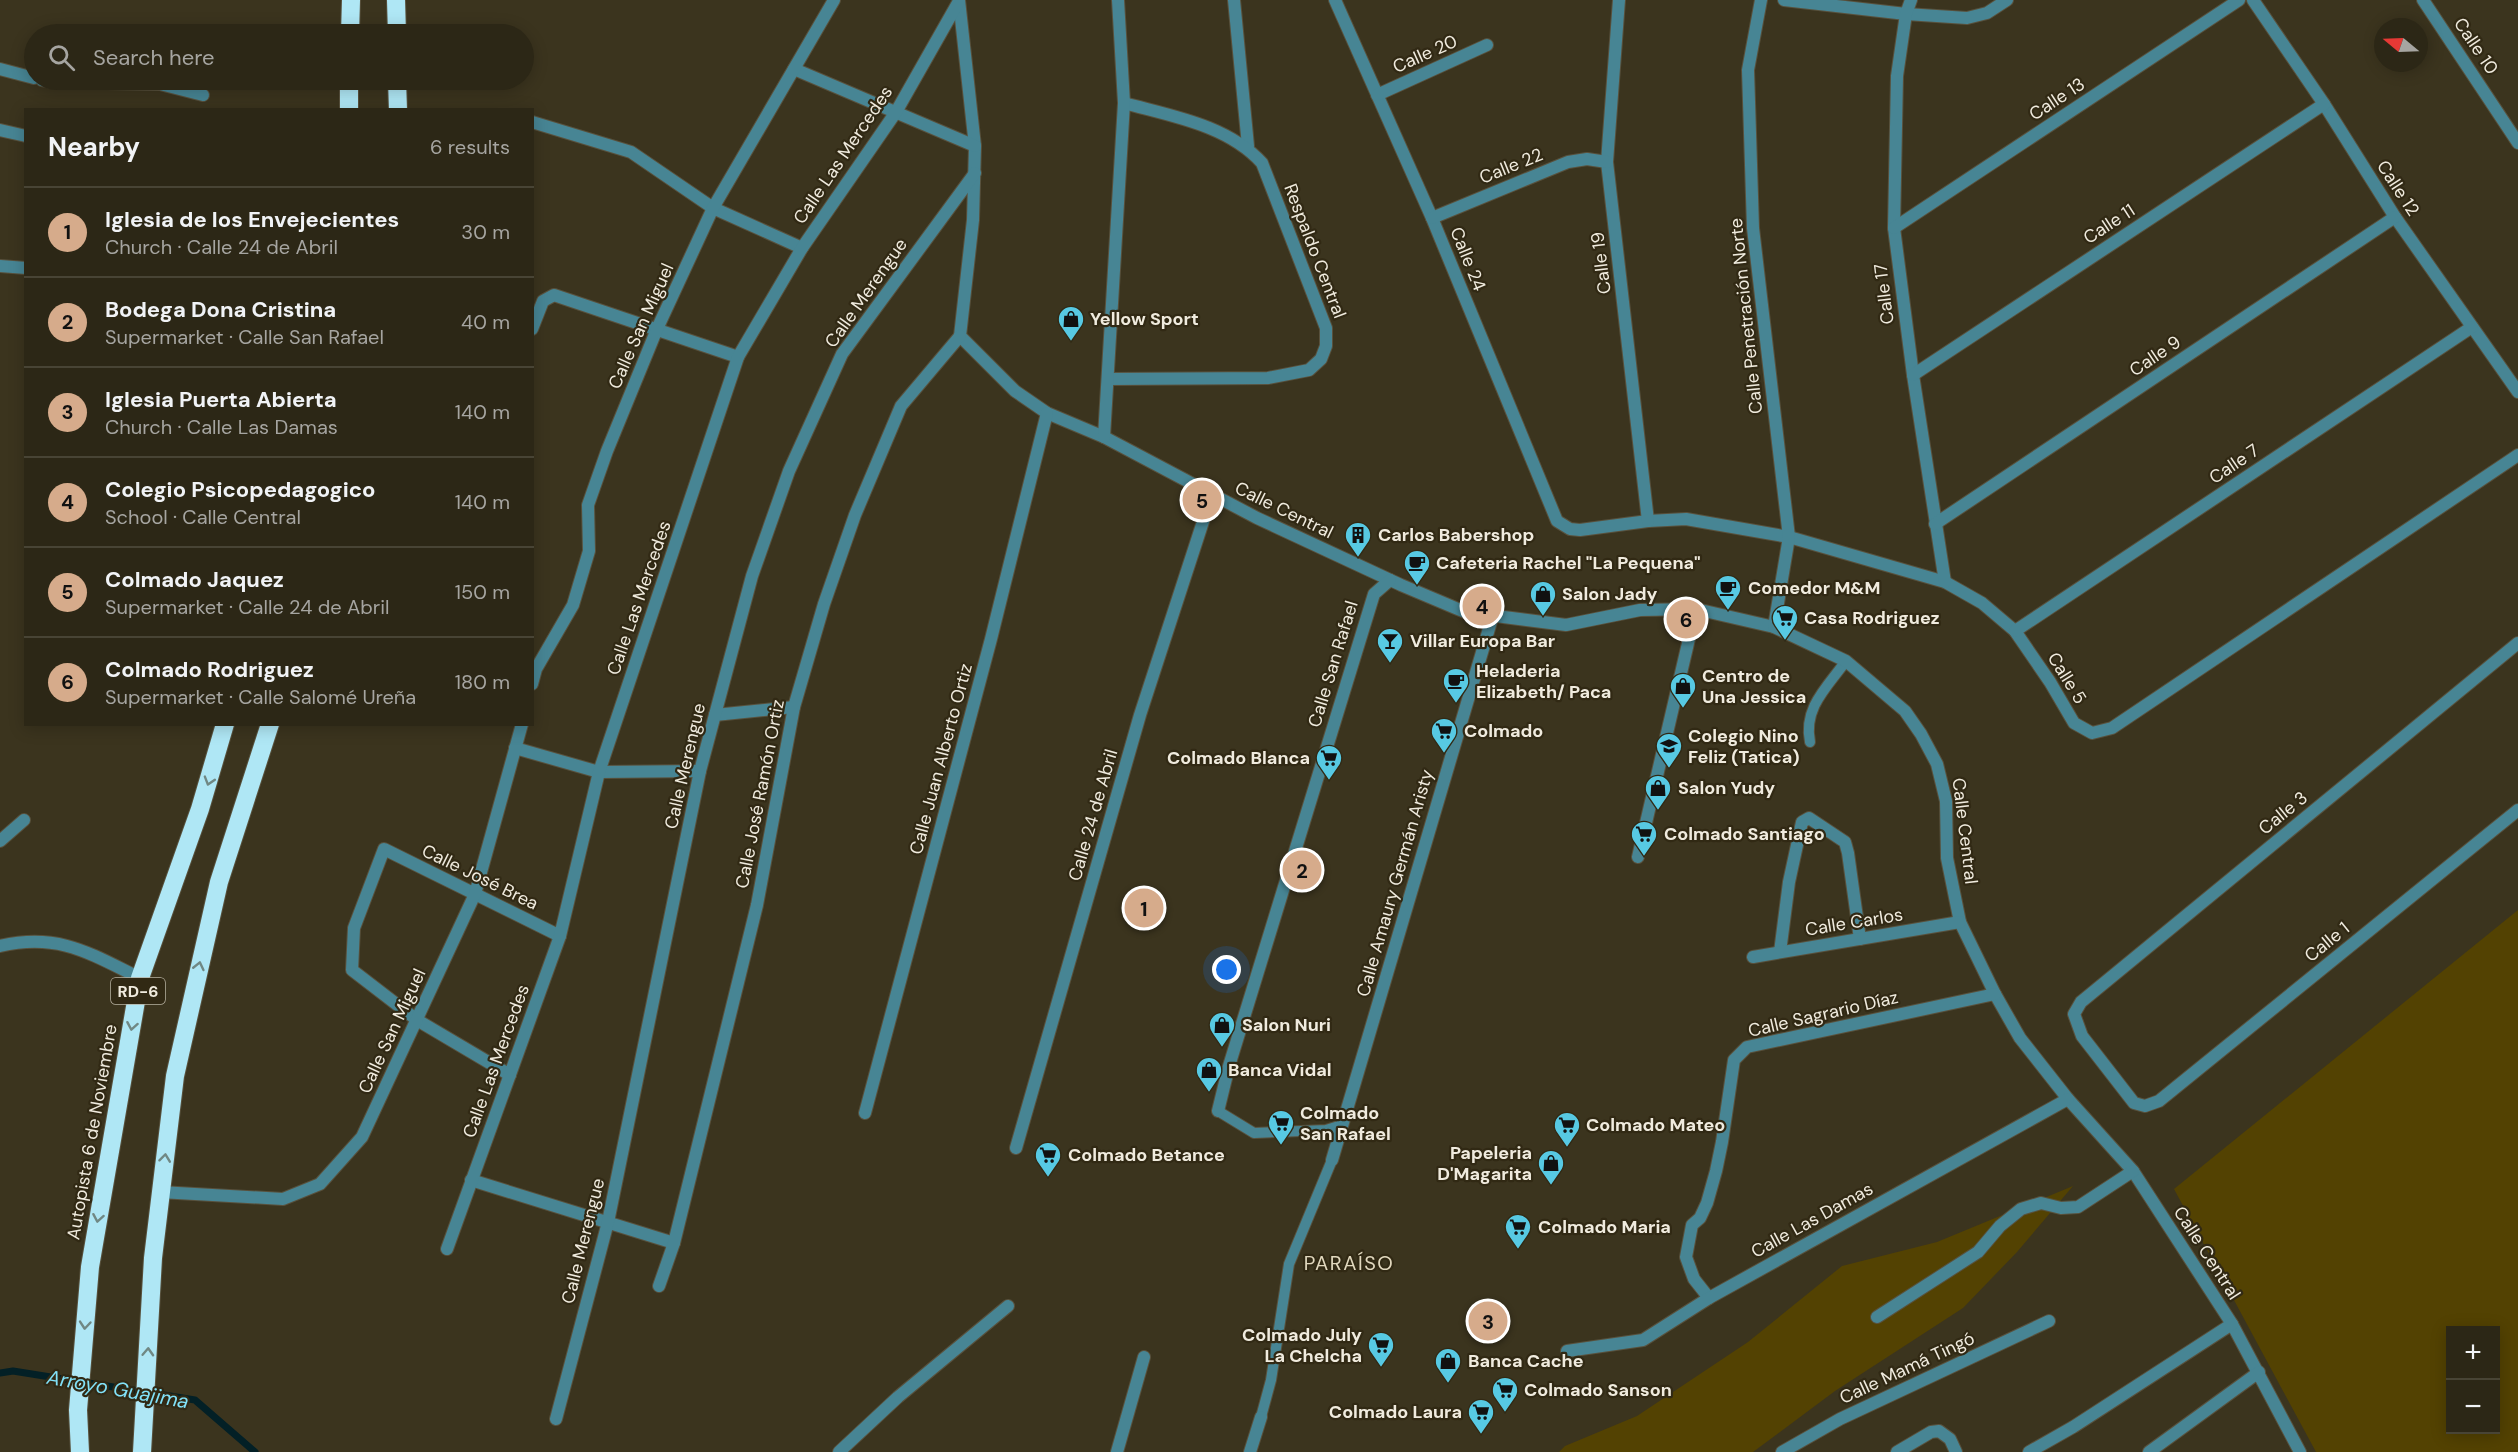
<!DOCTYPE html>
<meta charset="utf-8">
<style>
:root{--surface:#2c2716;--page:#383323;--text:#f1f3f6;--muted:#a6a5a1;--line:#484435;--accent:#d6ab8b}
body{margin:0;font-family:"DM Sans",sans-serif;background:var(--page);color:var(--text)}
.controls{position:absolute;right:18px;bottom:18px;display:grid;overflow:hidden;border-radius:0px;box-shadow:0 3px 15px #0003}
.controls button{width:54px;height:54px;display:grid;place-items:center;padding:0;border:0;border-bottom:2px solid var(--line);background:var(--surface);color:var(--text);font:30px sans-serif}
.compass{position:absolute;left:2374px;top:18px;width:54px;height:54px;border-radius:50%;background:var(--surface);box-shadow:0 3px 15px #0003;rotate:289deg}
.you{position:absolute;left:1227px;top:970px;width:21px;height:21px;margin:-15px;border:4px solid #fff;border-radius:50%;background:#1a73e8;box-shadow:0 0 0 9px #1a73e833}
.badge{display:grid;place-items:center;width:39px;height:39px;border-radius:50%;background:var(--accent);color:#111;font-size:20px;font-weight:700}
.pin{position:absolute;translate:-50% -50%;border:3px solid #fff;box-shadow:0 2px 6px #0006}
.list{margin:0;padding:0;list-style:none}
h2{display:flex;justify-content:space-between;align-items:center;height:78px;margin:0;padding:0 24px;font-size:26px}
h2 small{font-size:20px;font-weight:400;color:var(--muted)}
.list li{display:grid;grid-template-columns:39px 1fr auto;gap:18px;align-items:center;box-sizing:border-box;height:90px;padding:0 24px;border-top:2px solid var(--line)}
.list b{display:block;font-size:22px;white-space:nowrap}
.list p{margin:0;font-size:20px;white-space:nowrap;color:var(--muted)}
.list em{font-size:20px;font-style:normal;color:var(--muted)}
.icon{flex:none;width:33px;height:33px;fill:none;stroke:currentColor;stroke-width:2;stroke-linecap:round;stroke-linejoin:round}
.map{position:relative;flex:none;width:2518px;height:1452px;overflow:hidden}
.search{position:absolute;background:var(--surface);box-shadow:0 3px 15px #0003;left:24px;top:24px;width:510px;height:66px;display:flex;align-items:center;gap:15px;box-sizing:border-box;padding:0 21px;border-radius:33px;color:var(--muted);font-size:22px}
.panel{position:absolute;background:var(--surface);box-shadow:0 3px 15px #0003;left:24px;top:108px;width:510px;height:618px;border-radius:0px}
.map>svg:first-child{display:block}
</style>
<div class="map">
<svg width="2518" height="1452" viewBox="0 0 2518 1452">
<rect width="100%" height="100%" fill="#3b341e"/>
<g fill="#534202" fill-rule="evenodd">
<path d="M2518 910V1452H2316L2174 1189ZM2450 1330H2496V1430H2450Z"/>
<path d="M2073 1186 2017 1252 1963 1308 1835 1391 1753 1452H1559L1565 1446 1637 1416 1748 1342 1842 1266 1937 1242Z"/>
</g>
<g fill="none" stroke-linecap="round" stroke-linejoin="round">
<path stroke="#032026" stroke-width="7" d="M0 1373 13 1371 195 1400 255 1452"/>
<g stroke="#58513d" stroke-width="12">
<g id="service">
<path d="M1810 742C1803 708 1827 687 1846 661"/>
<path d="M1218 1111 1254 1133 1326 1130 1342 1125"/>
<path d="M1261 1417 1271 1380 1289 1264 1332 1160"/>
</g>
</g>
<g stroke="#58513d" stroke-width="14">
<g id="minor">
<path d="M959 0 975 146 973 220 960 336 1015 391 1047 413 1104 437 1257 518 1401 585 1465 612 1566 625 1640 610 1696 609 1774 627 1846 661 1905 711 1921 734 1937 764 1946 801 1947 858 1960 922 1995 994 2020 1038 2068 1099 2133 1171 2232 1324 2300 1452"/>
<path d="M1234 0 1248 146"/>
<path d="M1335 0 1432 218 1557 521 1570 529 1580 530 1648 521 1686 519 1789 537 1945 582 1982 603 2015 631 2050 682 2074 723 2092 733 2112 728 2518 455"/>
<path d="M1619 0 1607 162 1648 521"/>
<path d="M1761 0 1748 70 1753 228 1789 537 1774 627"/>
<path d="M1784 0 1906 14 1967 18 1987 13 2007 0"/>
<path d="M1911 0 1906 14 1897 76 1894 228 1913 375 1945 582"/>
<path d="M2253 0 2324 104 2395 217 2518 392"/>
<path d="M2423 0 2518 143"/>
<path d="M0 69 34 78"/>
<path d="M794 69 975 146"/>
<path d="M42 80 53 82 160 84 203 95"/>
<path d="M1377 95 1487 45"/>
<path d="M532 122 631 152 713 208 802 248"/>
<path d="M0 130 26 136"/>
<path d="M1432 218 1568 162 1587 159 1607 162"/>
<path d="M1894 228 2239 0"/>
<path d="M0 266 26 268"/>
<path d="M532 329 543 301 554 295 738 357"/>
<path d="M1913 375 2324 104"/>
<path d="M1108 379 1268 378 1309 370 1321 359 1326 346V328L1262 163C1228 125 1171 116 1124 103"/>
<path d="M1104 437 1124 103 1118 0"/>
<path d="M1935 524 2395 217"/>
<path d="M2015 631 2472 327"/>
<path d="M2518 643 2081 1002 2074 1014 2082 1036 2134 1103 2145 1106 2159 1101 2518 810"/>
<path d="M532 684 536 669 573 605 589 551 588 505 607 451 657 329 713 208 834 0"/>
<path d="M715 715 794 707"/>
<path d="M515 748 599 772 700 771"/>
<path d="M0 841 24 820"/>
<path d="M1638 857 1696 609"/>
<path d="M0 946C58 932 91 954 140 978"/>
<path d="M1780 952 1789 882 1802 822 1809 818 1845 842 1848 853 1860 939"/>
<path d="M1753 957 1960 922"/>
<path d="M510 1075 417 1020 352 970 354 928 384 849 560 936"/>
<path d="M1218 1111 1229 1066 1374 594 1390 580"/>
<path d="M865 1113 991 639 1047 413"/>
<path d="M1016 1148 1140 715 1212 494"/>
<path d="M1332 1160 1493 615"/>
<path d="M471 1180 674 1243"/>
<path d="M160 1192 283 1199 320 1184 362 1137 475 894 522 724"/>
<path d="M447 1249 560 936 599 772 738 357 802 248 896 112 959 1"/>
<path d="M659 1286 674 1243 757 905 794 707 824 604 855 515 901 406 960 336"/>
<path d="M1709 1298 1694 1279 1686 1257 1692 1225 1700 1218 1707 1203 1716 1171 1722 1142 1734 1060 1747 1047 1995 994"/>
<path d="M1877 1317 1978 1252 2000 1226 2021 1209 2041 1203 2061 1208 2078 1207 2133 1171"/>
<path d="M1567 1351 1643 1340 1709 1298 2068 1099"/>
<path d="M556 1419 608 1222 700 771 752 576 789 471 842 354 975 173"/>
<path d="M839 1452 898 1397 1008 1306"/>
<path d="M1117 1452 1144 1357"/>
<path d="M1250 1452 1261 1417"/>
<path d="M1782 1452 1840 1419 2049 1321"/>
<path d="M1897 1452 1931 1432 1939 1431 1950 1439 1956 1452"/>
<path d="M2029 1452 2073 1427 2232 1324"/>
<path d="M2149 1452 2259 1372"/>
</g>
</g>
<g stroke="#58513d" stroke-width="20">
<g id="motorway">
<path d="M396 0 397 34"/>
<path d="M350 34 351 0"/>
<path d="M397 80 398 110"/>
<path d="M349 110V80"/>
<path d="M80 1452 78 1410 90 1267 140 978 200 809 225 724"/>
<path d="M142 1452 153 1258 175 1076 219 882 270 724"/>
</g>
</g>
<use href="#service" stroke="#478594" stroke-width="10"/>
<use href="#minor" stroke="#478594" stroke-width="12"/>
<use href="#motorway" stroke="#afe7f5" stroke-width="18"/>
</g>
<defs><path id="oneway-chevron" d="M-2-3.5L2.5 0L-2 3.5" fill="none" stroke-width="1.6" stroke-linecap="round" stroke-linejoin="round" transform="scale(1.5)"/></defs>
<g stroke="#708884">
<use href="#oneway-chevron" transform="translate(209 781) rotate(107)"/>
<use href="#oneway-chevron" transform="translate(199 966) rotate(-77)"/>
<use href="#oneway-chevron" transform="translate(132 1026) rotate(100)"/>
<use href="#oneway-chevron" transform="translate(165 1158) rotate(-83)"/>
<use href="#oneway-chevron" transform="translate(98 1218) rotate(100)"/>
<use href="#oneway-chevron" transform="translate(85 1325) rotate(95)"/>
<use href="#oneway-chevron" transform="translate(148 1352) rotate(-87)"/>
</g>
<defs>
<g id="shop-pin" transform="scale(1.35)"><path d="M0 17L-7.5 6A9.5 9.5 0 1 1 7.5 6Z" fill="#57c9e3" stroke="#312914"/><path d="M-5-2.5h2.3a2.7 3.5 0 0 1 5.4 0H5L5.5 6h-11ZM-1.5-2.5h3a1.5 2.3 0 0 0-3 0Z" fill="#111"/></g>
<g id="building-pin" transform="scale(1.35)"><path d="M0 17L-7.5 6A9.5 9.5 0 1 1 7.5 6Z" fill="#57c9e3" stroke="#312914"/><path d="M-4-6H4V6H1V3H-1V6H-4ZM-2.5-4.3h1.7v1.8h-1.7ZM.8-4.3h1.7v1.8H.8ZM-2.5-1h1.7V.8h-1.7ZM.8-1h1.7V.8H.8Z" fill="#111"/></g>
<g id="cafe-pin" transform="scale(1.35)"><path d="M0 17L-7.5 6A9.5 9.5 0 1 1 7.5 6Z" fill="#57c9e3" stroke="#312914"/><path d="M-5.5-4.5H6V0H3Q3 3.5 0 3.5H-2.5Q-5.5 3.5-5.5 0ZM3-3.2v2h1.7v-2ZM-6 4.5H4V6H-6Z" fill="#111"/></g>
<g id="supermarket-pin" transform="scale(1.35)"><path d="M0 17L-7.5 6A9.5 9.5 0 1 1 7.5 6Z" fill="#57c9e3" stroke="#312914"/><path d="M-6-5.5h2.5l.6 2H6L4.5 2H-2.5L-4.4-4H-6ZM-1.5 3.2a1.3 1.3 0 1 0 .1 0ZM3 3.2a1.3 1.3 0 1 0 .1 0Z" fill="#111"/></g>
<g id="bar-pin" transform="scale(1.35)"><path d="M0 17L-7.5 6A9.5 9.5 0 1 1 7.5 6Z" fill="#57c9e3" stroke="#312914"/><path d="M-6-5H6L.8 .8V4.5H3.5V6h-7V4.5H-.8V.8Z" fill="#111"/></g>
<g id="school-pin" transform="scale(1.35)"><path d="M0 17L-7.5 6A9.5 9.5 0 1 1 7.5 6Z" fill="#57c9e3" stroke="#312914"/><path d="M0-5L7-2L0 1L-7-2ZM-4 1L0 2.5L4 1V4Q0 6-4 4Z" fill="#111"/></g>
</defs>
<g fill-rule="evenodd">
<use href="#shop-pin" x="1071" y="319"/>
<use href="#building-pin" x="1358" y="535"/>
<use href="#cafe-pin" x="1417" y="563"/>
<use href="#cafe-pin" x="1728" y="588"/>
<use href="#shop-pin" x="1543" y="594"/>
<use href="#supermarket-pin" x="1785" y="618"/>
<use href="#bar-pin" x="1390" y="641"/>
<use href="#cafe-pin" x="1456" y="681"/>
<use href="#shop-pin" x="1683" y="686"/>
<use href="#supermarket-pin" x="1444" y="731"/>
<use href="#school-pin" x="1669" y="746"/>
<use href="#supermarket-pin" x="1329" y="758"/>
<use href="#shop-pin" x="1658" y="788"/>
<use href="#supermarket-pin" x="1644" y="834"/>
<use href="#shop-pin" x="1222" y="1025"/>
<use href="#shop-pin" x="1209" y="1070"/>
<use href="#supermarket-pin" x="1281" y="1123"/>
<use href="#supermarket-pin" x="1567" y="1125"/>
<use href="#supermarket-pin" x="1048" y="1155"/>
<use href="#shop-pin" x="1551" y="1163"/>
<use href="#supermarket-pin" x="1518" y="1227"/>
<use href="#supermarket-pin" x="1381" y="1345"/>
<use href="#shop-pin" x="1448" y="1361"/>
<use href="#supermarket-pin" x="1505" y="1390"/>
<use href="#supermarket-pin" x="1481" y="1412"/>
</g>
<g text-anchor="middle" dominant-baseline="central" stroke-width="4.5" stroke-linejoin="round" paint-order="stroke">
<rect fill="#312914" stroke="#b7b1a1" stroke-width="1.5" x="111" y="978" width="54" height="26" rx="4.5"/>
<g font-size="16" font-weight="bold" fill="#f0ebde">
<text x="138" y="991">RD-6</text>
</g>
<g font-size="18" fill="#f0ebde" stroke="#312914">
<text transform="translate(2476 46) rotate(56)">Calle 10</text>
<text transform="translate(1425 54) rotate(-24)">Calle 20</text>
<text transform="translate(2057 99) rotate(-33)">Calle 13</text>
<text transform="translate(843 155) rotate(-56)">Calle Las Mercedes</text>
<text transform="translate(1511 166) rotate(-22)">Calle 22</text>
<text transform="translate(2398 188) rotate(57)">Calle 12</text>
<text transform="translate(2109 224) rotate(-33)">Calle 11</text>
<text transform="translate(1315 251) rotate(69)">Respaldo Central</text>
<text transform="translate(1468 259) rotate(68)">Calle 24</text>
<text transform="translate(1601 263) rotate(-97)">Calle 19</text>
<text transform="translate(866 293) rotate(-55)">Calle Merengue</text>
<text transform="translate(1884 294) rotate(-97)">Calle 17</text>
<text transform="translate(1746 316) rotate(-96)">Calle Penetración Norte</text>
<text transform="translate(641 326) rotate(-66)">Calle San Miguel</text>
<text transform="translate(2155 356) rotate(-34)">Calle 9</text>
<text transform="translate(2234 464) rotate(-34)">Calle 7</text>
<text transform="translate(1284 510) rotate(26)">Calle Central</text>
<text transform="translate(639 598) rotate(-71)">Calle Las Mercedes</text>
<text transform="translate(1333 664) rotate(-73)">Calle San Rafael</text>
<text transform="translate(2067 678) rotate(58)">Calle 5</text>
<text transform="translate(941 759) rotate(-75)">Calle Juan Alberto Ortiz</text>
<text transform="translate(685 766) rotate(-77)">Calle Merengue</text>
<text transform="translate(760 794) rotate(-79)">Calle José Ramón Ortiz</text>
<text transform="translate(2283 813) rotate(-39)">Calle 3</text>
<text transform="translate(1093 815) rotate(-74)">Calle 24 de Abril</text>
<text transform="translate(1965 831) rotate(83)">Calle Central</text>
<text transform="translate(480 877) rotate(26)">Calle José Brea</text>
<text transform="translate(1395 883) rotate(-74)">Calle Amaury Germán Aristy</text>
<text transform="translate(1854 922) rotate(-9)">Calle Carlos</text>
<text transform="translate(2327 942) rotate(-39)">Calle 1</text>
<text transform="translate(1823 1014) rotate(-13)">Calle Sagrario Díaz</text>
<text transform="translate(392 1031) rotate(-65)">Calle San Miguel</text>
<text transform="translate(496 1061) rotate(-70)">Calle Las Mercedes</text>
<text transform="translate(92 1132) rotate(-80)">Autopista 6 de Noviembre</text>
<text transform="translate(1812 1220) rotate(-29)">Calle Las Damas</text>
<text transform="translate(583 1241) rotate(-76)">Calle Merengue</text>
<text transform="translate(2207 1253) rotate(57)">Calle Central</text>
<text transform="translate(1907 1368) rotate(-25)">Calle Mamá Tingó</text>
</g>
<g font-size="18" font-weight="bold" fill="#f0ebde" stroke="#312914" text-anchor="start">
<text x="1090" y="319">Yellow Sport</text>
<text x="1378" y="535">Carlos Babershop</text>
<text x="1436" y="563">Cafeteria Rachel "La Pequena"</text>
<text x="1748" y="588">Comedor M&amp;M</text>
<text x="1562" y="594">Salon Jady</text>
<text x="1804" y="618">Casa Rodriguez</text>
<text x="1410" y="641">Villar Europa Bar</text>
<text x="1476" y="671">Heladeria<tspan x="1476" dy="21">Elizabeth/ Paca</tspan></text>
<text x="1702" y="676">Centro de<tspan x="1702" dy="21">Una Jessica</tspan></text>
<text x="1464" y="731">Colmado</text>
<text x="1688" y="736">Colegio Nino<tspan x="1688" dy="21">Feliz (Tatica)</tspan></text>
<text x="1310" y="758" text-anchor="end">Colmado Blanca</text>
<text x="1678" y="788">Salon Yudy</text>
<text x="1664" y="834">Colmado Santiago</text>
<text x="1242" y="1025">Salon Nuri</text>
<text x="1228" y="1070">Banca Vidal</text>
<text x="1300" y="1113">Colmado<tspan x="1300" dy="21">San Rafael</tspan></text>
<text x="1586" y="1125">Colmado Mateo</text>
<text x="1532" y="1153" text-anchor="end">Papeleria<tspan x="1532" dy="21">D'Magarita</tspan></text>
<text x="1068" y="1155">Colmado Betance</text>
<text x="1538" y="1227">Colmado Maria</text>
<text x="1362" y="1335" text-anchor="end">Colmado July<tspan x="1362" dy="21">La Chelcha</tspan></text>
<text x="1468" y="1361">Banca Cache</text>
<text x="1524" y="1390">Colmado Sanson</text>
<text x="1462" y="1412" text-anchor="end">Colmado Laura</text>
</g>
<g font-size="20" letter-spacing="1.5" fill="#e1d8be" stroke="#312914">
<text x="1349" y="1263">PARAÍSO</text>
</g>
<g font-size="20" font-style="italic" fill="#82e2f9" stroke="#312914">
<text transform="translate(118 1389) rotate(10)">Arroyo Guajima</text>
</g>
</g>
</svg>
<div class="controls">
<button>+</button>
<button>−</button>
</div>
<svg class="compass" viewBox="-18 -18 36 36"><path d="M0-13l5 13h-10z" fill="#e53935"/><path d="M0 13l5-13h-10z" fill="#a6a5a1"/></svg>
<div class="you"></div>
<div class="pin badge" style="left:1144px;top:908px">1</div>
<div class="pin badge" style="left:1302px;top:870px">2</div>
<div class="pin badge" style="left:1488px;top:1321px">3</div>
<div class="pin badge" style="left:1482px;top:606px">4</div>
<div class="pin badge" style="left:1202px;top:500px">5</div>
<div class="pin badge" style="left:1686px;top:619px">6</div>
<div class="search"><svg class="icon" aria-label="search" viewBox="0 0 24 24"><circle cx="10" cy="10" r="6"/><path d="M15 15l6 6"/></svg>Search here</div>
<section class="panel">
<h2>Nearby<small>6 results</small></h2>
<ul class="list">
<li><span class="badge">1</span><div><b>Iglesia de los Envejecientes</b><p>Church · Calle 24 de Abril</p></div><em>30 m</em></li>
<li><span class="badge">2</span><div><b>Bodega Dona Cristina</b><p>Supermarket · Calle San Rafael</p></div><em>40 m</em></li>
<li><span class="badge">3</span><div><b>Iglesia Puerta Abierta</b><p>Church · Calle Las Damas</p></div><em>140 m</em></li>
<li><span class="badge">4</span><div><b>Colegio Psicopedagogico</b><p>School · Calle Central</p></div><em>140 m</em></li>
<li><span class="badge">5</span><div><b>Colmado Jaquez</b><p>Supermarket · Calle 24 de Abril</p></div><em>150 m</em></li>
<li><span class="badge">6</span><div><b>Colmado Rodriguez</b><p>Supermarket · Calle Salomé Ureña</p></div><em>180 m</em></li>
</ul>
</section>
</div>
